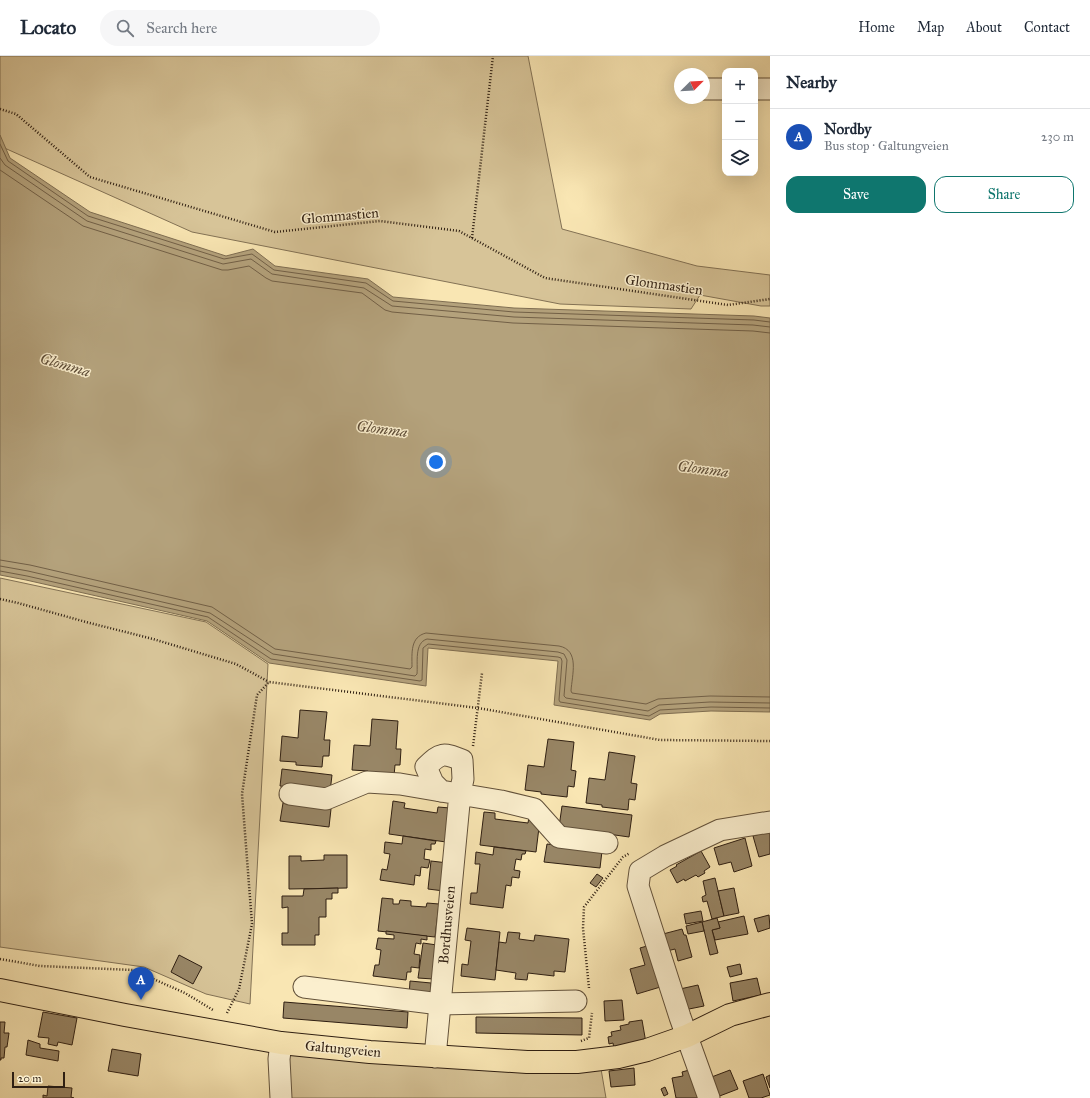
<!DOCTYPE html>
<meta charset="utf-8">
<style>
:root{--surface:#fff;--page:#f6f6f7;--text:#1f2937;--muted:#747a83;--line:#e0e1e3;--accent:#0f766e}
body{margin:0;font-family:"IM FELL Great Primer",serif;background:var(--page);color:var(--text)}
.controls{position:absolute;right:12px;top:12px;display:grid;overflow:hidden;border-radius:8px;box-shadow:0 4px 16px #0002}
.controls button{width:36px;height:36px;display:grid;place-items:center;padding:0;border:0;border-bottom:1px solid var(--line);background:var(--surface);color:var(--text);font:20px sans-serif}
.compass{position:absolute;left:674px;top:12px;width:36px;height:36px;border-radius:50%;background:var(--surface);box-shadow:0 4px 16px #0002;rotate:66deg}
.scale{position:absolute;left:12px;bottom:10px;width:53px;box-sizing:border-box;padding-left:4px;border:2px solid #2f1f12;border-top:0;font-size:11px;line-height:14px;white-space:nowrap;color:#2f1f12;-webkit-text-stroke:3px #fbefce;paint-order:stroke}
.you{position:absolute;left:436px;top:406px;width:14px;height:14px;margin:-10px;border:3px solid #fff;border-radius:50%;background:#1a73e8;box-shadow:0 0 0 6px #1a73e833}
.badge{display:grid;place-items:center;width:26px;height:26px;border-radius:50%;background:var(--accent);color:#fff;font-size:13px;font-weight:700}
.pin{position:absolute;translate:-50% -33px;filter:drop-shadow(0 1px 2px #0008)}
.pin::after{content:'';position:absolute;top:21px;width:14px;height:12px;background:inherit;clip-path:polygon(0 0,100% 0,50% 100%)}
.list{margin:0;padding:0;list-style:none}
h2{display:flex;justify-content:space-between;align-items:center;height:52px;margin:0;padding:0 16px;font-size:17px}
h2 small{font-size:13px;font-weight:400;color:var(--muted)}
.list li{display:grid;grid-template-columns:26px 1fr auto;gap:12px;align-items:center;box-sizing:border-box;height:56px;padding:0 16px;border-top:1px solid var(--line)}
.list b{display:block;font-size:15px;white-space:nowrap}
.list p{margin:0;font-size:13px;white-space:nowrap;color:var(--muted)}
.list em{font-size:13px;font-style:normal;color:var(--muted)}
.actions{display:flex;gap:8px;padding:12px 16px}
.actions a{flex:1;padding:9px 0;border:1px solid var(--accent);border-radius:12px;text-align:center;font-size:14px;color:var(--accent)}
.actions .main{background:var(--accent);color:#fff}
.icon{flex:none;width:22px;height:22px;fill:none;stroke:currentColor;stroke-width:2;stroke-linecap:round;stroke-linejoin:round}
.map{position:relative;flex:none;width:770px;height:1042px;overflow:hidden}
header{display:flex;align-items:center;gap:24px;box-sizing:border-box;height:56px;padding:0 20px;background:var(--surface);border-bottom:1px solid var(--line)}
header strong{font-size:19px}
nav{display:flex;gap:22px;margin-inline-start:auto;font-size:14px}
.search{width:280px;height:36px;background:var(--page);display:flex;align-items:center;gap:10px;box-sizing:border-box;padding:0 14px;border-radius:22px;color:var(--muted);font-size:15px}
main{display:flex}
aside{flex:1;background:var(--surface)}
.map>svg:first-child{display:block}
</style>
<header>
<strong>Locato</strong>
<div class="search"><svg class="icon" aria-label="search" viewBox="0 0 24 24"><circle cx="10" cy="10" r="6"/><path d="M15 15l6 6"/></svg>Search here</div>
<nav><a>Home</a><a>Map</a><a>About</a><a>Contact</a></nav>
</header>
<main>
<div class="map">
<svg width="770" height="1042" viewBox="0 0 770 1042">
<rect width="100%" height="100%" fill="#f9e6b3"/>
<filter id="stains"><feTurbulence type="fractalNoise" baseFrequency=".005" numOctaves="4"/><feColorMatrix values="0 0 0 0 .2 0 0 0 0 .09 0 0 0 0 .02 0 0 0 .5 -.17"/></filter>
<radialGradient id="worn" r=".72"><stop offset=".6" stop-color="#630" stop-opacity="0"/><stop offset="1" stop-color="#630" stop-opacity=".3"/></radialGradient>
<g fill="#d7c498" stroke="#837255">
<path d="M0 0H528L562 173 697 210 770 219V250H761L700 239 691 253 560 248 192 176 0 90Z"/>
<path d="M0 522 206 566 268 608 250 948 206 938 144 911 0 891Z"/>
<path d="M287 996 601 1013 606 1042H289Z"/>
</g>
<path fill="#b4a27c" stroke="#7f6e52" d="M0 79 10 102 90 156 226 200 253 193 275 210 368 223 393 241 514 252 754 260 770 262V656L711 655 660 658 650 664 554 649 558 605 428 592 426 630 269 607 207 565 26 524 0 519Z"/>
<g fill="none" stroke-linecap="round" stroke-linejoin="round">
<g stroke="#726047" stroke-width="1">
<path d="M0 88 8 105 88 160 224 203 252 198 274 214 366 227 393 245 514 256 754 264 770 266"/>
<path d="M0 102 5 109 87 165 223 208 251 203 272 218 364 232 392 250 514 261 753 269 770 271"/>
<path d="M0 114 83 170 222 214H228L249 210 266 222 272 225 362 237 385 254 392 256 513 267 753 275 770 277"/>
<path d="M0 504 30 509 212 551 275 593 410 613 412 611C412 597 410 581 426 577L559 590C580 594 572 619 571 635L572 637 646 648 658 643 710 640 770 641"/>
<path d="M0 510 28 515 210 557 273 598 415 620 417 618C418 607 414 587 427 583L558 596 564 598 567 604 564 640 566 642 648 655 659 649 710 646 770 647"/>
<path d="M0 515 27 520 208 561 271 603 420 625 422 624 423 592 428 588 558 601 561 602 562 605 559 644 560 646 649 660 660 654 711 651 770 652"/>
</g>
</g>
<g fill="#988666" stroke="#2f1f12">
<path d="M300 654 327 656 324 684H330L329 700H323L322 711 296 709V706L280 705 282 680 298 682Z"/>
<path d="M372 663 398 665 396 693H401L400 709H395L394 720 368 718V715L352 714 354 689 370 690Z"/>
<path d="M548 683 574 686 571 714 576 715 574 731 568 730 567 741 541 738V736L525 734 528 709 544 711Z"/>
<path d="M609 696 635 700 631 727 637 728 635 744 629 743 628 754 602 751V749L586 747 589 722 605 724Z"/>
<path d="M282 713 332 719 330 736 280 730Z"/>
<path d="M393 745 405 747 404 752 437 757 438 751 450 752 446 786 389 778Z"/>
<path d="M283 747 331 753 329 771 280 765Z"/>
<path d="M562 750 632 759 629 781 559 771Z"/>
<path d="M484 756 495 757V763L528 767 529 761 540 763 536 796 480 789Z"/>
<path d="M770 775V798L759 801 753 780Z"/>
<path d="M403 780 436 785 435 788H431V794L425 793 424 803 430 804 428 812 421 811 420 820 415 819 414 829 380 824 382 813 387 814 390 798 384 797 385 786 402 788Z"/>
<path d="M745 782 752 810 734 816 731 806 719 809 714 792Z"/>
<path d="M547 788 602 795 600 812 544 806Z"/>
<path d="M494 791 526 795 525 798H522L521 804 516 803 514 814 520 815 519 822 512 821 511 830 506 829 503 852 470 848 471 837H477L480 808H475L476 796 493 799Z"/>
<path d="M701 795 710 811 704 815 705 817 698 821 696 819 685 825 684 823 677 827 670 814 677 810 676 809Z"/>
<path d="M324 799H347V832L289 833V800H301V805L324 804Z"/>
<path d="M431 805 448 807 444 835 428 833Z"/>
<path d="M597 818 603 822 596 831 590 827Z"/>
<path d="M715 822 724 860 712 863 707 845 703 846 702 841 706 839 703 825Z"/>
<path d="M338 832V837H332V843H326V861H319V879H315V889H282V877H288V851L282 852V840H303L304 833Z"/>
<path d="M734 832 739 857 724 860 718 835Z"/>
<path d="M382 842 393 843V848H399L400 844 411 845V850L426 851 427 847 439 848 435 881 378 875Z"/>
<path d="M701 855 703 865 686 868 684 858Z"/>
<path d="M769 859 770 872 758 876 754 863Z"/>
<path d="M744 860 748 878 715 884 712 874 720 872 718 866Z"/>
<path d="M717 862 720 872 712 874 718 897 710 899 702 866Z"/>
<path d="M702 866 704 875 688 878 686 870Z"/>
<path d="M467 872 500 876 495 924 461 920 462 908 468 909 471 885 465 884Z"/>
<path d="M682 873 684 879H686L692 901 678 905 675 893 667 895 663 878Z"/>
<path d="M386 875 427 880V884L421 883V888L416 887 414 898 420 899 419 912 411 911V916H407L406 924 373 920 375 909H379L381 894 376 893 378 882 394 883V879L386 878Z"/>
<path d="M508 876 520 877 519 883 534 885 535 879 569 883 565 916 554 915V920L528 917 527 924 515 923 516 917 496 914 499 886 506 887Z"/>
<path d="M423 887 437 889 433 923 418 922Z"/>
<path d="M654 888 667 929 637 938 630 913 645 909 640 892Z"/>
<path d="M179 899 202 911 193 928 171 916Z"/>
<path d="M740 908 742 918 730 921 727 911Z"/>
<path d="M757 922 761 939 733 945 730 927Z"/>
<path d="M410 925 431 927 430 942 409 941Z"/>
<path d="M698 929 704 950 684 954 680 933Z"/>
<path d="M622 944 624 964 605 965 604 945Z"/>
<path d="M284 946 408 956 407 972 283 962Z"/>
<path d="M43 956 77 962 72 989 58 986 57 990 48 988 49 982 38 981Z"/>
<path d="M476 961 582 962V979L476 977Z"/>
<path d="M642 964 646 987 614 993 613 987 609 988 608 981 612 980 611 976 621 974 620 970 629 968V966Z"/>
<path d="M0 966H5L4 977H9L7 991H5L4 1002H1V1004H0Z"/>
<path d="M28 984 40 988V992L59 995 58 1005 26 999Z"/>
<path d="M112 993 141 998 138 1020 108 1015Z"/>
<path d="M634 1012 635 1029 611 1031 609 1015Z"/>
<path d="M693 1013 702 1042H676L672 1022 683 1020 682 1016Z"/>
<path d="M730 1014 738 1033 717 1041 709 1022Z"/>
<path d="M763 1018 770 1039 761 1042H749L743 1025Z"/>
<path d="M770 1019V1032L766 1021Z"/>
<path d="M48 1030 72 1032 71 1041 74 1042H43V1039L47 1040Z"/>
<path d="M665 1031 668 1038 664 1040 661 1033Z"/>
</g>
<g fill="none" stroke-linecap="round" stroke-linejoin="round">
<g stroke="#62513a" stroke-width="23">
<g id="minor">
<path d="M704 33H725"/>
<path d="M755 33H770"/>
<path d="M290 738 326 743 367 726 400 728 441 735"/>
<path d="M304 931 440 948 576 945"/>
<path d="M281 987 279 1003 281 1042"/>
<path d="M435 1001 460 737 463 723 462 704C443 697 441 696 426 711L433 727 441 735 501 745 534 753 559 781 607 787"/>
<path d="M709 1042 680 961 638 830 640 815 665 800 720 774 770 766"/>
</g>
</g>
<g stroke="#2f1f12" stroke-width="24">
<path id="major" d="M0 934 125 959 281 987 370 996 527 1006H577L618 1001 647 994 687 980 730 959 770 948"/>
</g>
<g stroke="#2f1f12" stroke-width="2.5" stroke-dasharray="1 2" stroke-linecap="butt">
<path d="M0 53 16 58 90 121 275 176 380 165 459 175 545 222 728 249 770 243"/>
<path d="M472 182 493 0"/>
<path d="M0 543 18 547 86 566 153 583 236 608 269 626"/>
<path d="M473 690 482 617"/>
<path d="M0 903 40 910 133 914 185 937 213 954"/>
<path d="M589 932 583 872 584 851 623 801 630 797"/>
<path d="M227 957 239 933 252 868 242 738 257 639 269 626 478 652 660 684 770 685"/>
<path d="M581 985 589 982 592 957"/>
</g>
<use href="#minor" stroke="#fbefce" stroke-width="21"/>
<use href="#major" stroke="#f9e6b3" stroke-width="22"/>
</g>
<g text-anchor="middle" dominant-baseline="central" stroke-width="3" stroke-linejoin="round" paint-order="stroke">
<g font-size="14" fill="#2f1f12" stroke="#fbefce">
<text transform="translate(340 160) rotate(-5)">Glommastien</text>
<text transform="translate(664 229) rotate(8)">Glommastien</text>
<text transform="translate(447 869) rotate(-85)">Bordhusveien</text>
<text transform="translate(343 993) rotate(5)">Galtungveien</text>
</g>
<g font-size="15" font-style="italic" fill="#5e4d37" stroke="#fbefce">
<text transform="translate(65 309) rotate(16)">Glomma</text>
<text transform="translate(382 373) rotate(7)">Glomma</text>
<text transform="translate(703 413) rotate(7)">Glomma</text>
</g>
</g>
<rect width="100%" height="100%" filter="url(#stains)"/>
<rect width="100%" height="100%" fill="url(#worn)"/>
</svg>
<div class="controls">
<button>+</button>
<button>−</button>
<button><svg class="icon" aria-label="layers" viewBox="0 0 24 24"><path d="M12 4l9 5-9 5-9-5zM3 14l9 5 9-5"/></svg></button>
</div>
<svg class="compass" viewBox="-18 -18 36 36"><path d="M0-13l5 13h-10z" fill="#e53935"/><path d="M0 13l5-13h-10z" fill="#747a83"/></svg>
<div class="scale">20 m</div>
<div class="you"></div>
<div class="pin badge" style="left:141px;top:944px;background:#1a4fb4">A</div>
</div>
<aside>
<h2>Nearby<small></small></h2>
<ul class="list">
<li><span class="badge" style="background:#1a4fb4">A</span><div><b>Nordby</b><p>Bus stop · Galtungveien</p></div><em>230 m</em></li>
</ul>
<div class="actions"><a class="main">Save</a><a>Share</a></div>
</aside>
</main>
